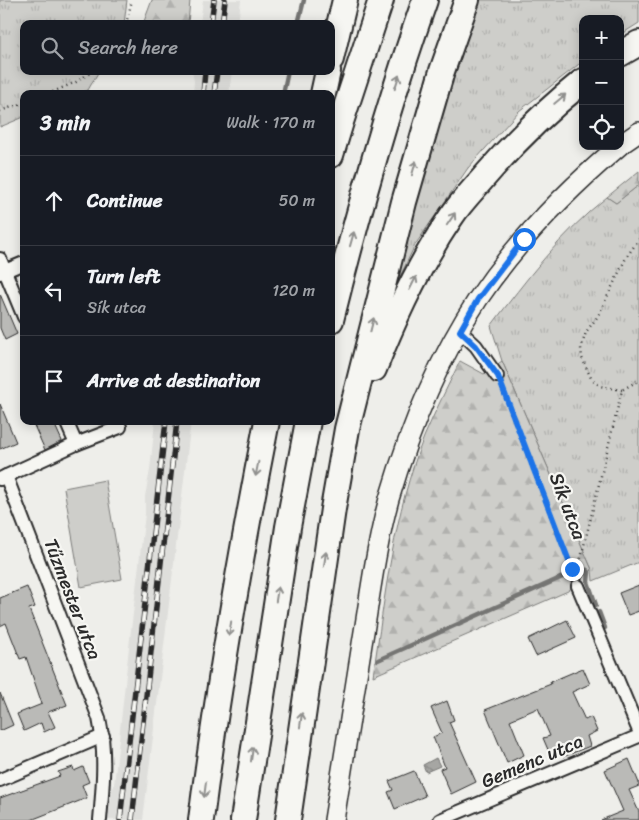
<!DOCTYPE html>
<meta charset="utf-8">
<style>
:root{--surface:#171b24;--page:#20242c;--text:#f1f3f6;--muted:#9ea1a6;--line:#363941}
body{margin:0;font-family:Sriracha,sans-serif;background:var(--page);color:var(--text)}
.controls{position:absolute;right:15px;top:15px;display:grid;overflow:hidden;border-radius:10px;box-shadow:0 2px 12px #0003}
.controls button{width:45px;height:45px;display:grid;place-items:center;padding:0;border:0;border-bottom:1px solid var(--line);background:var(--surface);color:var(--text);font:25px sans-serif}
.stop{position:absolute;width:15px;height:15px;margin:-11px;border:4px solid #1a73e8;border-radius:50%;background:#fff}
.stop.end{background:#1a73e8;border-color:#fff;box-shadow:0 1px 5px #0008}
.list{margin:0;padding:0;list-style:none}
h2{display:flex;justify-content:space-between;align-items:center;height:65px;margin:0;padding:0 20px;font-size:21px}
h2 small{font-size:16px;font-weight:400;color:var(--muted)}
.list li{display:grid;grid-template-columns:32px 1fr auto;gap:15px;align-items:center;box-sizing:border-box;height:90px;padding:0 20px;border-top:1px solid var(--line)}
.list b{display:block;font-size:19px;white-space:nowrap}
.list p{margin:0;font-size:16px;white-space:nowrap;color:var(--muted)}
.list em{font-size:16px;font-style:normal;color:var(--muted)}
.icon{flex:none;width:28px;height:28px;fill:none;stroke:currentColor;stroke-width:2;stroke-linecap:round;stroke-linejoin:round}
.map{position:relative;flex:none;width:639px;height:820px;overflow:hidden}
.search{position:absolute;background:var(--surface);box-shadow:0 2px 12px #0003;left:20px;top:20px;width:315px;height:55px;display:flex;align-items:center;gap:12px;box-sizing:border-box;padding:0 18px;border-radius:10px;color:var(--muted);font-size:19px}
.panel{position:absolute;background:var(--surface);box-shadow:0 2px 12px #0003;left:20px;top:90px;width:315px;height:335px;border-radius:10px}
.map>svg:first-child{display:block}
</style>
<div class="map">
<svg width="639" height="820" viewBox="0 0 639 820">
<defs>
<pattern id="grass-tufts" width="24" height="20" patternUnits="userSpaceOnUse" patternTransform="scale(1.25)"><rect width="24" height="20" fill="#cececa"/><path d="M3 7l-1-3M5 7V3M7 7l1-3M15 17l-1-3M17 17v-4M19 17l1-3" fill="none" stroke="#b1b1ae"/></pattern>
<pattern id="forest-firs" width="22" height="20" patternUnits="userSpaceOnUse" patternTransform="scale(1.25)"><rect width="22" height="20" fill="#cececa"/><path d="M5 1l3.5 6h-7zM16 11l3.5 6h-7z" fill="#b1b1ae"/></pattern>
<pattern id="water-waves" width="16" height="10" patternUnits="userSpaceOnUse" patternTransform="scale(1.25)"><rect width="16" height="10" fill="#a6a6a3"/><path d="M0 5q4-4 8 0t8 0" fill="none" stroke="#878785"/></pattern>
</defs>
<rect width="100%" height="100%" fill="#eeeeea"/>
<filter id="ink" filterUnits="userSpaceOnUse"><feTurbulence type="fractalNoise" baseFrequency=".02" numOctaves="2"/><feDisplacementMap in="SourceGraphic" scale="10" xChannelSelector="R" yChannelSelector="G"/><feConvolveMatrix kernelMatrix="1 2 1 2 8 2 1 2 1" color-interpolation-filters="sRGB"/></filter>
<g filter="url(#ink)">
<g fill="#dededb">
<path d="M203 0H241L238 24H200Z"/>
<path d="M192 71H232L229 94H193L194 81Z"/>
<path d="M155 421H191L143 820H108L111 792 114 785 129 647 145 514V496L150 470Z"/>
</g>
<g fill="url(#grass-tufts)" stroke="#7c7c7a">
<path d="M0 0H127L124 24H24V71H99L88 90 78 94H24V117L0 127Z"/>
<path d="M480 0H639V23L620 35V19H583V61L519 111 468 168 415 245 389 300C416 199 446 99 480 0Z"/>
<path d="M639 185V562L593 581 592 570 502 361 491 326C526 280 561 233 607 197L616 203Z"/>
</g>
<g fill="url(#forest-firs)" stroke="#7c7c7a">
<path d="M152 0H190L188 24H143Z"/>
<path d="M639 171V185L616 203 607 197Z"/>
<path d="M460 361 484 374 502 361 592 570 568 591 373 676C385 596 394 512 424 437 435 411 448 386 460 361Z"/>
</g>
<path fill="#cececa" stroke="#7c7c7a" d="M105 480 122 579 81 587 64 488Z"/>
<path fill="url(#water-waves)" stroke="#757573" d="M436 758 440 766 426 772 423 765Z"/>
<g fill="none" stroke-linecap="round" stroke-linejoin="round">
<g stroke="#757573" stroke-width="4.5">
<path d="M298 24 304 0"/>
<path d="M283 94 288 71"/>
<path d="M582 569 587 570 589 572 588 582 596 605"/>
<path d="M599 612 605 628"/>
<path d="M378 660 567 575"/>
</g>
</g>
<g fill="#babab7" stroke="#2b2b2b">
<path d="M0 294 17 334 5 340 0 328Z"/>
<path d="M0 404 16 442 0 449Z"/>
<path d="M32 421H53L62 441 45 450Z"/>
<path d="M639 585V611L628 615 619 593Z"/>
<path d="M27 587 35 607 29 609 67 705 48 712 55 727 44 732 41 723 24 731 17 714 42 704 26 657 20 659 6 623 0 626V598Z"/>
<path d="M567 620 576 638 536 656 528 639Z"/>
<path d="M583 668 590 684 572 692 585 720 591 717 597 731 587 736 590 746 563 757 560 748 549 752 543 738 550 736 538 708 510 720 524 755 507 763 485 710 551 684 550 682Z"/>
<path d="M0 693 13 725 0 731Z"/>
<path d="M447 701 454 720 449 722 476 782 451 794 440 769 445 767 433 737 442 733 431 708Z"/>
<path d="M629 759 639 783V786L629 790 639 812V820H601L623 811 605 770Z"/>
<path d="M73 767 74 771 83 767 89 782 82 785 87 798 31 820H0V798L60 776 58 772Z"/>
<path d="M414 771 425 796 395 809 388 792 393 790 389 781Z"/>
</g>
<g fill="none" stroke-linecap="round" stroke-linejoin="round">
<g stroke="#2b2b2b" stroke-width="16">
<g id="street">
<path d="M0 259 24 317"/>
<path d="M0 273 24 263"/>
<path d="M460 331 476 346 497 376"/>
<path d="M66 421 76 444"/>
<path d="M6 476 99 718C106 751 103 786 100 820"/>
<path d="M0 479 76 444 120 427"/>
<path d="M578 586 639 731"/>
<path d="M0 780 103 736"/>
<path d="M440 820 639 736"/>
</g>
</g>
<g stroke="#2b2b2b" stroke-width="22">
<g id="secondary">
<path d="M620 145 639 132"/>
<path d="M334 820C343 761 353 703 362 644 370 596 376 546 389 499 409 431 439 358 478 299 517 241 566 191 619 146"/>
</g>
</g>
<g stroke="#2b2b2b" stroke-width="28">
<g id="highway">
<path d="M620 54 639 43"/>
<path d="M331 59 345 0"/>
<path d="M323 94 328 71"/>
<path d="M331 155 341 122 381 0"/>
<path d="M331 320C358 212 388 105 425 0"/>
<path d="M374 369C395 316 419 264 451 217 461 202 474 189 485 176 515 141 547 110 583 81"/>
<path d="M201 820C218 686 241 553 267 421"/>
<path d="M243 820 288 527 308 421"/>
<path d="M288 820 333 509 347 429 404 202 442 71 467 0"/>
</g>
</g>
<g stroke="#2b2b2b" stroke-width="2.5" stroke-dasharray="1 4" stroke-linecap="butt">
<path d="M126 24 132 0"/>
<path d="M48 94 76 82 93 71"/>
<path d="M0 111 24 103"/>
<path d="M502 389 574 575"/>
<path d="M622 390 600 386 591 378 582 358 581 348 586 332 598 316 626 258 639 239"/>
<path d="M572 569 579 566 622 390 639 380"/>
</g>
<use href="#street" stroke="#f6f6f2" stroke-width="12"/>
<use href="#secondary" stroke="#f6f6f2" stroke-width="19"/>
<use href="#highway" stroke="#f6f6f2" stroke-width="24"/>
<g stroke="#2b2b2b" stroke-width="5.5">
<g id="rail">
<path d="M211 24 214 0"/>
<path d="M222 24 225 0"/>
<path d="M203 94 205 71"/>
<path d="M214 94 217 71"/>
<path d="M120 820 166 421"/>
<path d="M132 820 177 421"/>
</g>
</g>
<use href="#rail" stroke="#f6f6f2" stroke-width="4" stroke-dasharray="11" stroke-linecap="butt"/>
</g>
<defs><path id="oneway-shaft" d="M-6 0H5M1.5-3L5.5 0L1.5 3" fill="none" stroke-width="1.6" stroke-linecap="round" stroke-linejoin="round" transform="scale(1.25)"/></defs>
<g stroke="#90908e">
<use href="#oneway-shaft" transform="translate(397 82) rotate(-72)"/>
<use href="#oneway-shaft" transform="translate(560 99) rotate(-40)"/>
<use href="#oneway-shaft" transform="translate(414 168) rotate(-74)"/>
<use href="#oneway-shaft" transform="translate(451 219) rotate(-56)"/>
<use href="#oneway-shaft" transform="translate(352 239) rotate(-74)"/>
<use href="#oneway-shaft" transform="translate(413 283) rotate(-63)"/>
<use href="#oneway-shaft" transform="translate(372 325) rotate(-76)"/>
<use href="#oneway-shaft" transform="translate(257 469) rotate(101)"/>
<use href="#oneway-shaft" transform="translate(325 559) rotate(-82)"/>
<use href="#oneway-shaft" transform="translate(277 594) rotate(-81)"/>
<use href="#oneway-shaft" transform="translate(230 629) rotate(99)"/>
<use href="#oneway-shaft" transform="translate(301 720) rotate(-82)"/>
<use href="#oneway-shaft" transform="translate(252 754) rotate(-82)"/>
<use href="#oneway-shaft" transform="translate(205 790) rotate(97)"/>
</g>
</g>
<g fill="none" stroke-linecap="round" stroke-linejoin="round" filter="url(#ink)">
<path stroke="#1a73e8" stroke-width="6" d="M524 239 478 299 460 331 476 346 498 376 572 569"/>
</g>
<g text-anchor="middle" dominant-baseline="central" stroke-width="4.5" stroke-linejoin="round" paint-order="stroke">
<g font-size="19" fill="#2b2b2b" stroke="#f6f6f2">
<text transform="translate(568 506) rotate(69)">Sík utca</text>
<text transform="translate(73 599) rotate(69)">Tűzmester utca</text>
<text transform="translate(532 761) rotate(-23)">Gemenc utca</text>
</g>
</g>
</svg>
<div class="controls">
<button>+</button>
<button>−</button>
<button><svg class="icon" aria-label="locate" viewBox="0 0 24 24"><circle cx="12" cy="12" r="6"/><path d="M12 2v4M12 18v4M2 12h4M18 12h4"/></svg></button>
</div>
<div class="stop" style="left:524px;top:239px"></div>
<div class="stop end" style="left:572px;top:569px"></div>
<div class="search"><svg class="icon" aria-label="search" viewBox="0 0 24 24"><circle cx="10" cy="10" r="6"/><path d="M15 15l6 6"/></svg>Search here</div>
<section class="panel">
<h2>3 min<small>Walk · 170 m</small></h2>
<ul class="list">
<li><svg class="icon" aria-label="ahead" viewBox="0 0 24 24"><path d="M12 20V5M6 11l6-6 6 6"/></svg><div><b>Continue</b></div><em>50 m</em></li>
<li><svg class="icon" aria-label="left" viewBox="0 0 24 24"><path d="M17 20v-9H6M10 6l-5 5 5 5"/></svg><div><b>Turn left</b><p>Sík utca</p></div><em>120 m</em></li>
<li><svg class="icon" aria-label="arrive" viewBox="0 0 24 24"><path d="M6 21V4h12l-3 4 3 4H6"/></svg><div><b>Arrive at destination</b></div></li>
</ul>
</section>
</div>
